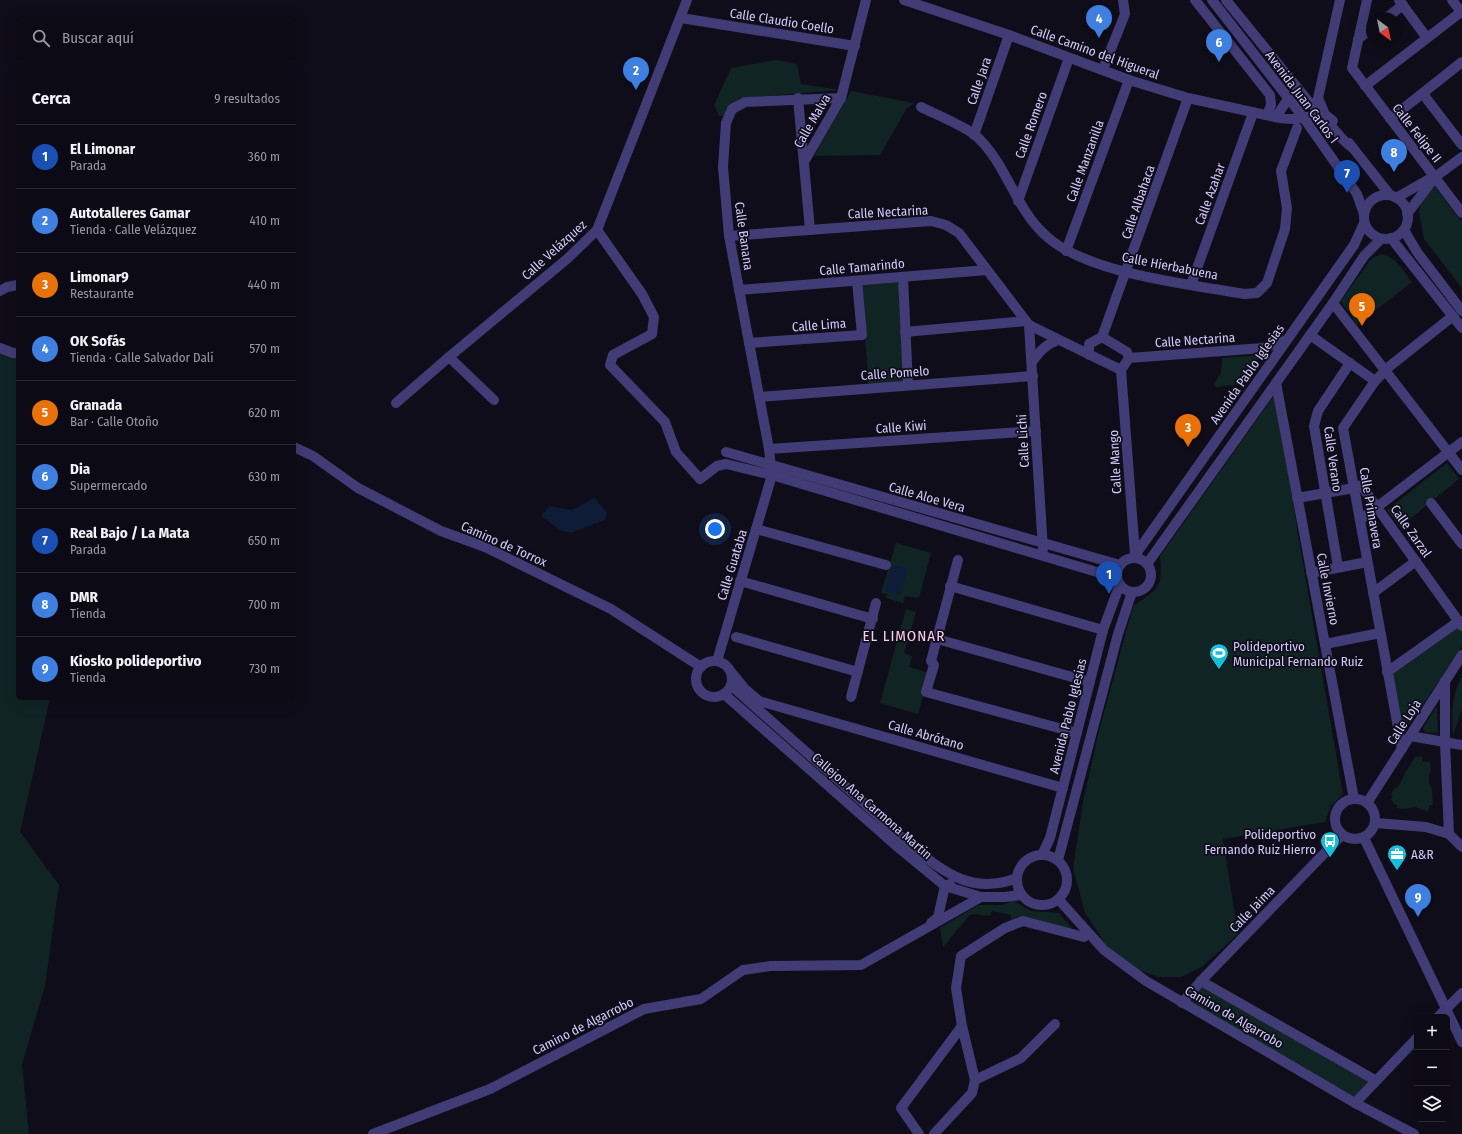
<!DOCTYPE html>
<html lang="es">
<meta charset="utf-8">
<style>
:root{--surface:#0c0a14;--page:#1a1822;--text:#f1f3f6;--muted:#9a9aa0;--line:#2c2b34;--accent:#2563eb}
body{margin:0;font-family:"Fira Sans Condensed",sans-serif;background:var(--page);color:var(--text)}
.controls{position:absolute;right:12px;bottom:12px;display:grid;overflow:hidden;border-radius:6px;box-shadow:0 4px 16px #0002}
.controls button{width:36px;height:36px;display:grid;place-items:center;padding:0;border:0;border-bottom:1px solid var(--line);background:var(--surface);color:var(--text);font:20px sans-serif}
.compass{position:absolute;left:1366px;top:12px;width:36px;height:36px;border-radius:50%;background:var(--surface);box-shadow:0 4px 16px #0002;rotate:147deg}
.you{position:absolute;left:715px;top:529px;width:14px;height:14px;margin:-10px;border:3px solid #fff;border-radius:50%;background:#1a73e8;box-shadow:0 0 0 6px #1a73e833}
.badge{display:grid;place-items:center;width:26px;height:26px;border-radius:50%;background:var(--accent);color:#fff;font-size:13px;font-weight:700}
.pin{position:absolute;translate:-50% -33px;filter:drop-shadow(0 1px 2px #0008)}
.pin::after{content:'';position:absolute;top:21px;width:14px;height:12px;background:inherit;clip-path:polygon(0 0,100% 0,50% 100%)}
.list{margin:0;padding:0;list-style:none}
h2{display:flex;justify-content:space-between;align-items:center;height:52px;margin:0;padding:0 16px;font-size:17px}
h2 small{font-size:13px;font-weight:400;color:var(--muted)}
.list li{display:grid;grid-template-columns:26px 1fr auto;gap:12px;align-items:center;box-sizing:border-box;height:64px;padding:0 16px;border-top:1px solid var(--line)}
.list b{display:block;font-size:15px;white-space:nowrap}
.list p{margin:0;font-size:13px;white-space:nowrap;color:var(--muted)}
.list em{font-size:13px;font-style:normal;color:var(--muted)}
.icon{flex:none;width:22px;height:22px;fill:none;stroke:currentColor;stroke-width:2;stroke-linecap:round;stroke-linejoin:round}
.map{position:relative;flex:none;width:1462px;height:1134px;overflow:hidden}
.search{position:absolute;background:var(--surface);box-shadow:0 4px 16px #0002;left:16px;top:16px;width:280px;height:44px;display:flex;align-items:center;gap:10px;box-sizing:border-box;padding:0 14px;border-radius:6px;color:var(--muted);font-size:15px}
.panel{position:absolute;background:var(--surface);box-shadow:0 4px 16px #0002;left:16px;top:72px;width:280px;height:628px;border-radius:6px}
.map>svg:first-child{display:block}
</style>
<div class="map">
<svg width="1462" height="1134" viewBox="0 0 1462 1134">
<rect width="100%" height="100%" fill="#100d1a"/>
<g fill="#102424">
<path d="M777 60 797 64 801 84 841 90 740 98 727 107 724 116H719L714 105 731 68Z"/>
<path d="M851 91 914 103 907 108 880 155 814 156Z"/>
<path d="M1435 187 1462 222V288L1424 239 1419 212 1422 198Z"/>
<path d="M1381 254C1396 257 1403 270 1412 282L1357 325 1341 301 1371 259Z"/>
<path d="M901 280 906 383 869 386 860 282Z"/>
<path d="M0 349 18 353V698H50L20 832 59 885 45 986 22 1064 29 1134H0Z"/>
<path d="M1261 355 1241 384 1216 387 1214 384 1221 373 1222 358Z"/>
<path d="M1276 393 1298 535 1343 794 1331 806 1325 822 1223 839 1238 934 1203 966 1181 977H1158L1134 968 1106 945 1085 913 1073 868 1083 802 1099 731 1133 606C1159 588 1163 589 1160 556Z"/>
<path d="M1447 463 1459 479 1400 527 1387 510Z"/>
<path d="M896 543 931 553 919 598 905 596 903 603 886 598 887 594 881 593Z"/>
<path d="M906 609 916 612 904 653 912 656 909 667 929 673 918 714 880 703Z"/>
<path d="M1458 625 1462 631V646L1410 724 1408 726 1403 725 1392 673Z"/>
<path d="M1462 676V708L1453 736C1451 715 1452 694 1462 676Z"/>
<path d="M1437 706 1438 732 1437 733 1425 732 1423 728Z"/>
<path d="M1422 756 1423 762 1430 761 1431 770 1429 776V783L1432 789 1433 805H1429L1428 811 1422 810 1416 807 1403 809 1397 808V805L1394 804 1391 799 1393 796 1391 795 1393 790 1399 786 1405 773 1415 757Z"/>
<path d="M1014 901 1031 911 1059 913 1073 930 1020 916 1011 920V915L992 911 990 916 974 914 969 916 943 947 940 928 978 905H1002Z"/>
<path d="M1201 983 1373 1080 1355 1098 1184 1003Z"/>
</g>
<g fill="#0e1c38">
<path d="M595 498 607 513 605 520 571 533 560 530 541 516 550 506 572 510Z"/>
<path d="M892 565 900 566 908 569 900 596 885 591Z"/>
</g>
<g fill="none" stroke-linecap="round" stroke-linejoin="round">
<g stroke="#413c75" stroke-width="10">
<path d="M904 0 1009 35 1129 80 1188 98 1280 118C1284 119 1289 119 1293 119 1301 119 1309 115 1318 117 1333 122 1339 140 1353 148"/>
<path d="M1195 0 1270 95 1271 105 1267 115"/>
<path d="M1212 0 1303 117 1357 194 1364 214"/>
<path d="M1226 0 1308 101 1333 121"/>
<path d="M1367 0 1352 68 1462 213"/>
<path d="M1399 0 1427 38"/>
<path d="M1452 0 1462 13"/>
<path d="M681 18 855 46"/>
<path d="M1386 18 1403 5"/>
<path d="M1358 39 1372 28"/>
<path d="M1103 69 1125 14 1123 0"/>
<path d="M1365 86 1461 12"/>
<path d="M1423 94 1462 145"/>
<path d="M798 98 810 230"/>
<path d="M921 107C935 114 964 126 975 135 1006 162 1014 206 1044 234 1085 274 1189 284 1244 294L1257 293 1267 283 1285 229 1287 208 1281 171 1297 128"/>
<path d="M1324 112 1318 98 1340 0"/>
<path d="M1276 117 1288 99"/>
<path d="M1390 119 1462 62"/>
<path d="M974 135 1009 35"/>
<path d="M1349 143 1390 195"/>
<path d="M804 162 841 98 866 0"/>
<circle cx="1386" cy="217" r="22"/>
<path d="M1396 198 1431 178"/>
<path d="M1018 201 1069 58"/>
<path d="M1407 214 1435 177 1462 157"/>
<path d="M597 230 642 294 654 317 652 334 613 355 610 365 665 422 676 452 700 479 717 466 726 464 772 475 1117 578"/>
<path d="M1404 230 1417 252 1462 311"/>
<path d="M729 236 931 221 946 225 959 233 1029 325 1121 370 1129 358 1127 352 1102 337 1089 344V355"/>
<path d="M1391 238 1462 328"/>
<path d="M1066 251 1129 80"/>
<path d="M903 277 908 385"/>
<path d="M1191 285 1253 113"/>
<path d="M739 290 987 270"/>
<path d="M0 291 7 287 18 285"/>
<path d="M1333 303 1462 470"/>
<path d="M1029 325 1043 550"/>
<path d="M905 332 1026 321"/>
<path d="M1310 335 1375 381"/>
<path d="M1102 337 1188 98"/>
<path d="M749 343 862 335 857 281"/>
<path d="M0 348 13 353H18"/>
<path d="M449 357 494 400"/>
<path d="M1129 358 1263 348 1287 340"/>
<path d="M1032 362C1039 352 1046 344 1058 340"/>
<path d="M1121 370 1135 554"/>
<path d="M1276 383 1354 799"/>
<path d="M759 397 1033 376"/>
<path d="M396 403 449 357 567 259 597 230 687 0"/>
<path d="M294 447 313 456 358 488 441 531 485 547 611 609 701 667"/>
<path d="M769 449 1036 431"/>
<path d="M726 452 1120 565"/>
<path d="M1297 498 1354 488 1361 485 1462 626"/>
<path d="M1431 503 1462 544"/>
<path d="M1360 520 1462 442"/>
<path d="M756 529 886 565"/>
<path d="M1133 558 1354 245 1364 223"/>
<circle cx="1134" cy="575" r="17"/>
<path d="M958 560 931 661 934 665 926 692 1077 733"/>
<path d="M1147 564 1333 303 1364 256 1381 239"/>
<path d="M1338 567 1314 426 1318 411 1350 363"/>
<path d="M1311 573 1367 562"/>
<path d="M740 581 873 619"/>
<path d="M950 586 1103 630"/>
<path d="M1373 593 1416 561"/>
<path d="M736 637 858 672"/>
<path d="M937 639 1090 682"/>
<path d="M1325 644 1380 633"/>
<path d="M717 661 772 475 769 449 729 236 723 167 726 123 732 109 745 102 841 98"/>
<circle cx="714" cy="679" r="18"/>
<path d="M731 672 745 689 759 701 1063 788"/>
<path d="M1387 672 1459 621"/>
<path d="M1445 681V743L1449 834 1462 847"/>
<path d="M731 685C775 725 819 763 863 802 888 825 929 866 961 879 979 886 999 885 1017 878"/>
<path d="M724 694 900 849 945 886 981 897H1005L1021 895"/>
<path d="M851 697 876 603"/>
<path d="M1410 736 1462 745"/>
<path d="M1402 749 1343 428 1375 381 1390 366 1453 316"/>
<circle cx="1355" cy="819" r="20"/>
<path d="M1367 803 1462 655"/>
<path d="M1376 823 1426 827 1449 834"/>
<path d="M1364 838 1462 1042"/>
<circle cx="1042" cy="880" r="25"/>
<path d="M1042 855 1050 838 1103 630 1120 584"/>
<path d="M1058 860 1118 634 1132 592"/>
<path d="M1059 900 1104 950 1146 981 1355 1103 1414 1134"/>
<path d="M931 923 938 917 945 886 950 884"/>
<path d="M1201 981 1375 1080"/>
<path d="M1182 1003 1201 981 1342 835"/>
<path d="M1438 1017 1462 993"/>
<path d="M962 1026 956 988 961 956 1005 928 1023 921 1084 937 1088 933"/>
<path d="M975 1080 1021 1058 1055 1024"/>
<path d="M1355 1103 1417 1038"/>
<path d="M373 1134 490 1089 644 1009 701 999 743 970 771 966 861 965 981 897"/>
<path d="M919 1134 901 1108 962 1026 975 1080 972 1093 934 1134"/>
</g>
</g>
<defs>
<g id="stadium-pin" transform="scale(1)"><path d="M0 17L-7.5 6A9.5 9.5 0 1 1 7.5 6Z" fill="#15bfdc" stroke="#100d1a"/><path d="M0-5a6.5 5 0 1 0 0 10a6.5 5 0 1 0 0-10ZM-3.5-1.8h7v3.6h-7Z" fill="#fff"/></g>
<g id="bus-pin" transform="scale(1)"><path d="M0 17L-7.5 6A9.5 9.5 0 1 1 7.5 6Z" fill="#15bfdc" stroke="#100d1a"/><path d="M-5-6H5V4H4V6H2V4H-2V6H-4V4H-5ZM-3.5-4V0h7V-4ZM-3.5 1.2v1.5H-2V1.2ZM2 1.2v1.5H3.5V1.2Z" fill="#fff"/></g>
<g id="office-pin" transform="scale(1)"><path d="M0 17L-7.5 6A9.5 9.5 0 1 1 7.5 6Z" fill="#15bfdc" stroke="#100d1a"/><path d="M-6-3h4V-5.5h4V-3h4V5H-6ZM-1-4.5V-3h2v-1.5ZM-6 0V1H6V0Z" fill="#fff"/></g>
</defs>
<g fill-rule="evenodd">
<use href="#stadium-pin" x="1219" y="653"/>
<use href="#bus-pin" x="1330" y="841"/>
<use href="#office-pin" x="1397" y="854"/>
</g>
<g text-anchor="middle" dominant-baseline="central" stroke-width="3.5" stroke-linejoin="round" paint-order="stroke">
<g font-size="13" fill="#d2cbfa" stroke="#100d1a">
<text transform="translate(782 21) rotate(9)">Calle Claudio Coello</text>
<text transform="translate(1095 52) rotate(20)">Calle Camino del Higueral</text>
<text transform="translate(979 81) rotate(-71)">Calle Jara</text>
<text transform="translate(1302 97) rotate(53)">Avenida Juan Carlos I</text>
<text transform="translate(812 121) rotate(-60)">Calle Malva</text>
<text transform="translate(1031 125) rotate(-70)">Calle Romero</text>
<text transform="translate(1417 133) rotate(52)">Calle Felipe II</text>
<text transform="translate(1085 161) rotate(-70)">Calle Manzanilla</text>
<text transform="translate(1210 194) rotate(-70)">Calle Azahar</text>
<text transform="translate(1138 202) rotate(-71)">Calle Albahaca</text>
<text transform="translate(888 212) rotate(-3)">Calle Nectarina</text>
<text transform="translate(744 236) rotate(82)">Calle Banana</text>
<text transform="translate(554 250) rotate(-42)">Calle Velázquez</text>
<text transform="translate(1170 266) rotate(11)">Calle Hierbabuena</text>
<text transform="translate(862 267) rotate(-5)">Calle Tamarindo</text>
<text transform="translate(819 325) rotate(-4)">Calle Lima</text>
<text transform="translate(1195 340) rotate(-4)">Calle Nectarina</text>
<text transform="translate(895 373) rotate(-4)">Calle Pomelo</text>
<text transform="translate(1247 374) rotate(-55)">Avenida Pablo Iglesias</text>
<text transform="translate(901 427) rotate(-4)">Calle Kiwi</text>
<text transform="translate(1023 441) rotate(-93)">Calle Lichi</text>
<text transform="translate(1333 459) rotate(82)">Calle Verano</text>
<text transform="translate(1115 462) rotate(-93)">Calle Mango</text>
<text transform="translate(927 497) rotate(16)">Calle Aloe Vera</text>
<text transform="translate(1371 508) rotate(80)">Calle Primavera</text>
<text transform="translate(1411 531) rotate(55)">Calle Zarzal</text>
<text transform="translate(504 544) rotate(24)">Camino de Torrox</text>
<text transform="translate(732 565) rotate(-73)">Calle Guataba</text>
<text transform="translate(1328 589) rotate(79)">Calle Invierno</text>
<text transform="translate(1068 716) rotate(-76)">Avenida Pablo Iglesias</text>
<text transform="translate(1404 722) rotate(-57)">Calle Loja</text>
<text transform="translate(926 735) rotate(16)">Calle Abrótano</text>
<text transform="translate(872 806) rotate(41)">Callejon Ana Carmona Martin</text>
<text transform="translate(1252 909) rotate(-46)">Calle Jaima</text>
<text transform="translate(1234 1017) rotate(30)">Camino de Algarrobo</text>
<text transform="translate(583 1026) rotate(-27)">Camino de Algarrobo</text>
</g>
<g font-size="13" fill="#d2cbfa" stroke="#100d1a" text-anchor="start">
<text x="1233" y="646">Polideportivo<tspan x="1233" dy="15">Municipal Fernando Ruiz</tspan></text>
<text x="1316" y="834" text-anchor="end">Polideportivo<tspan x="1316" dy="15">Fernando Ruiz Hierro</tspan></text>
<text x="1411" y="854">A&amp;R</text>
</g>
<g font-size="15" letter-spacing="1" fill="#facde8" stroke="#100d1a">
<text x="904" y="636">EL LIMONAR</text>
</g>
</g>
</svg>
<div class="controls">
<button>+</button>
<button>−</button>
<button><svg class="icon" aria-label="layers" viewBox="0 0 24 24"><path d="M12 4l9 5-9 5-9-5zM3 14l9 5 9-5"/></svg></button>
</div>
<svg class="compass" viewBox="-18 -18 36 36"><path d="M0-13l5 13h-10z" fill="#e53935"/><path d="M0 13l5-13h-10z" fill="#9a9aa0"/></svg>
<div class="you"></div>
<div class="pin badge" style="left:1109px;top:594px;background:#1a4fb4">1</div>
<div class="pin badge" style="left:636px;top:90px;background:#3f7fe0">2</div>
<div class="pin badge" style="left:1188px;top:447px;background:#e8710a">3</div>
<div class="pin badge" style="left:1099px;top:38px;background:#3f7fe0">4</div>
<div class="pin badge" style="left:1362px;top:326px;background:#e8710a">5</div>
<div class="pin badge" style="left:1219px;top:62px;background:#3f7fe0">6</div>
<div class="pin badge" style="left:1347px;top:193px;background:#1a4fb4">7</div>
<div class="pin badge" style="left:1394px;top:172px;background:#3f7fe0">8</div>
<div class="pin badge" style="left:1418px;top:917px;background:#3f7fe0">9</div>
<div class="search"><svg class="icon" aria-label="search" viewBox="0 0 24 24"><circle cx="10" cy="10" r="6"/><path d="M15 15l6 6"/></svg>Buscar aquí</div>
<section class="panel">
<h2>Cerca<small>9 resultados</small></h2>
<ul class="list">
<li><span class="badge" style="background:#1a4fb4">1</span><div><b>El Limonar</b><p>Parada</p></div><em>360 m</em></li>
<li><span class="badge" style="background:#3f7fe0">2</span><div><b>Autotalleres Gamar</b><p>Tienda · Calle Velázquez</p></div><em>410 m</em></li>
<li><span class="badge" style="background:#e8710a">3</span><div><b>Limonar9</b><p>Restaurante</p></div><em>440 m</em></li>
<li><span class="badge" style="background:#3f7fe0">4</span><div><b>OK Sofás</b><p>Tienda · Calle Salvador Dalí</p></div><em>570 m</em></li>
<li><span class="badge" style="background:#e8710a">5</span><div><b>Granada</b><p>Bar · Calle Otoño</p></div><em>620 m</em></li>
<li><span class="badge" style="background:#3f7fe0">6</span><div><b>Dia</b><p>Supermercado</p></div><em>630 m</em></li>
<li><span class="badge" style="background:#1a4fb4">7</span><div><b>Real Bajo / La Mata</b><p>Parada</p></div><em>650 m</em></li>
<li><span class="badge" style="background:#3f7fe0">8</span><div><b>DMR</b><p>Tienda</p></div><em>700 m</em></li>
<li><span class="badge" style="background:#3f7fe0">9</span><div><b>Kiosko polideportivo</b><p>Tienda</p></div><em>730 m</em></li>
</ul>
</section>
</div>
